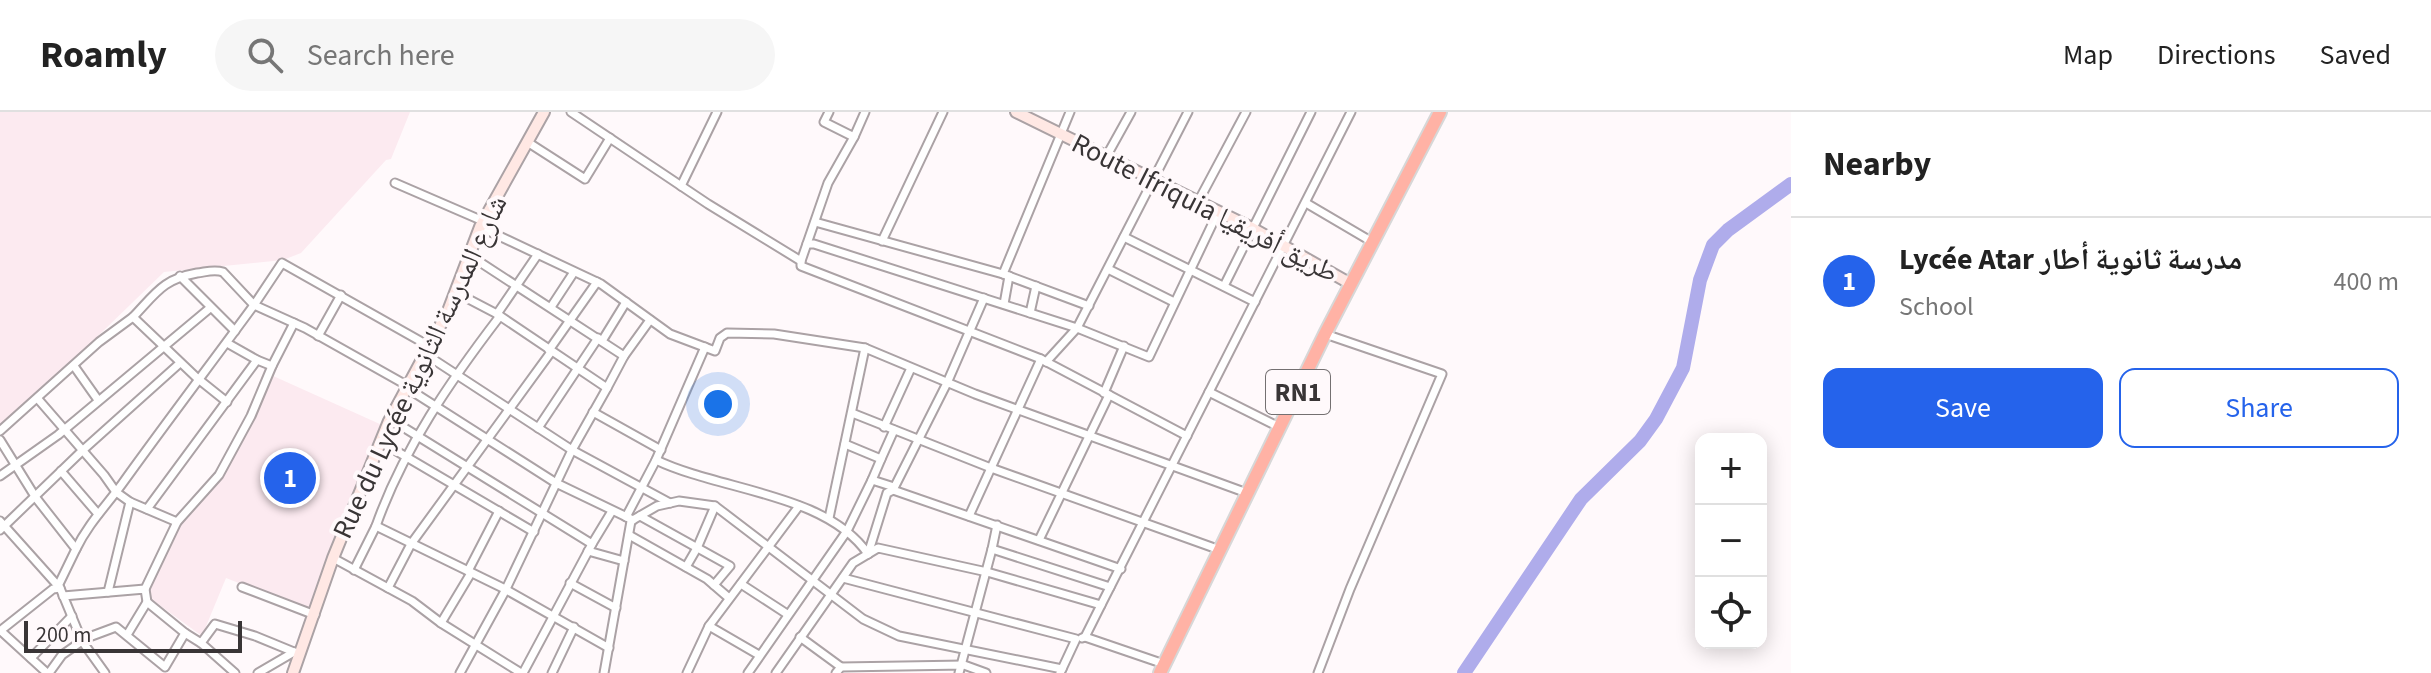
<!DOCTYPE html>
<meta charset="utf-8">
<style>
:root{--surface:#fff;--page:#f6f6f6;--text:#222;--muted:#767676;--line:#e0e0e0;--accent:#2563eb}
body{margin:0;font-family:"Source Sans 3","Noto Naskh Arabic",sans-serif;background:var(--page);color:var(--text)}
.controls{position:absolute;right:24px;bottom:24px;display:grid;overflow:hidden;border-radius:16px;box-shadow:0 4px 20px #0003}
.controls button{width:72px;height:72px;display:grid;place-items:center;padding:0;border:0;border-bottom:2px solid var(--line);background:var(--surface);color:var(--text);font:40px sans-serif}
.scale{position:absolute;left:24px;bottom:20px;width:218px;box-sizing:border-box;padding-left:8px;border:4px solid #393536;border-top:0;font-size:22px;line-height:28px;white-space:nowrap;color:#393536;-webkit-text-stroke:6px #fff9fb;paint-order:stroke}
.you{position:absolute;left:718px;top:292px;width:28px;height:28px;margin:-20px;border:6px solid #fff;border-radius:50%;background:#1a73e8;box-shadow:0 0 0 12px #1a73e833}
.badge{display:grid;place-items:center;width:52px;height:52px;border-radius:50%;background:var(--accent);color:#fff;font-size:26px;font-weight:700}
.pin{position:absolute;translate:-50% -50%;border:4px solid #fff;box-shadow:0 2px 8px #0006}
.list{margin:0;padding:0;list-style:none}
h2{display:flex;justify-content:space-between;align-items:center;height:104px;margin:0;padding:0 32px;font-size:34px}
h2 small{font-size:26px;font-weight:400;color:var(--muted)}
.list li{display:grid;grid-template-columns:52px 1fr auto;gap:24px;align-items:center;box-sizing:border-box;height:128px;padding:0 32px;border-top:2px solid var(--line)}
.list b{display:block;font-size:30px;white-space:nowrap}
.list p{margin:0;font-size:26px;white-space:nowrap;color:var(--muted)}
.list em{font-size:26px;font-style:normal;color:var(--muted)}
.actions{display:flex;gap:16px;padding:24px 32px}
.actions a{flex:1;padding:18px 0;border:2px solid var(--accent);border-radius:16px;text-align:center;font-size:28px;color:var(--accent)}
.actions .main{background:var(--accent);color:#fff}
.icon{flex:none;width:44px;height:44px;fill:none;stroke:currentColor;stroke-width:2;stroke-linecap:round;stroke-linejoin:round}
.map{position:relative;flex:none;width:1791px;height:561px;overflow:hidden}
header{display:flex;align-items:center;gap:48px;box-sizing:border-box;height:112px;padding:0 40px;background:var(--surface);border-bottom:2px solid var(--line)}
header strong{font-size:38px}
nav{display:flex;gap:44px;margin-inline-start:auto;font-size:28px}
.search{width:560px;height:72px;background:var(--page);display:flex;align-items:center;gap:20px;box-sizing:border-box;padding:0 28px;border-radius:44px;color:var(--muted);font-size:30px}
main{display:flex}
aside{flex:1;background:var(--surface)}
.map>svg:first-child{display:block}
</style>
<header>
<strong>Roamly</strong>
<div class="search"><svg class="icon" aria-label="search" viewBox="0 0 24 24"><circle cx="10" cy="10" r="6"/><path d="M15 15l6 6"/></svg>Search here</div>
<nav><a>Map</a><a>Directions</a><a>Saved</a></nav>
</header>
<main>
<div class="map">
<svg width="1791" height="561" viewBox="0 0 1791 561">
<rect width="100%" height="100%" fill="#fff9fb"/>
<g fill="#fceaf0">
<path d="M0 0H410L391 47 386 48 301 141 283 148 164 160 3 316 0 311Z"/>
<path d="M271 263 382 313 347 396 310 499 226 466 202 524 147 484 183 408 209 381 231 351Z"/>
</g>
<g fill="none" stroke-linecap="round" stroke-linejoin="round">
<path stroke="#afaceb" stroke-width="14" d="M1464 561 1581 387 1640 329 1656 307 1683 256 1700 168 1713 133 1728 118 1791 72"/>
<g stroke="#aba2a5" stroke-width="11">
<g id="street">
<path d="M571 0 708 92 801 149V154L1041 247 1187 324"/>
<path d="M829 0 824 10 854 25"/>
<path d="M529 31 585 67 610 26"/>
<path d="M1106 45 1131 0"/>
<path d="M395 71 483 109"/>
<path d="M681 74 717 0"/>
<path d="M1198 90 1246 0"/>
<path d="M1306 91 1374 131"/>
<path d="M815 110 1003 162 1070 0"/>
<path d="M480 115 601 172 670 222 715 239 720 226 727 221 774 222 865 236 975 282 1247 381"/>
<path d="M1124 125 1255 190"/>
<path d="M882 129 943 0"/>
<path d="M807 132H814L1077 216 1149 245 1218 100"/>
<path d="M469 143 624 244"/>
<path d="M801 149 828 71 854 25 865 0"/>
<path d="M1108 157 1174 190"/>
<path d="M1003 162 1089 194"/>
<path d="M180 164 235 219"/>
<path d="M1224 174 1311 0"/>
<path d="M455 180 499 203"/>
<path d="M984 186 947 271 893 378 1121 457"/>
<path d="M1004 192 1009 164"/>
<path d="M551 195 574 160"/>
<path d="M1030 201 1036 174"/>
<path d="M497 202 538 142"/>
<path d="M133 205C156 181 163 167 197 161 206 160 214 157 223 160L254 193 282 151 429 234"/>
<path d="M318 224 341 183"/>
<path d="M602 229 626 190"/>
<path d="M227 231 257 248"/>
<path d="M549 238 597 170"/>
<path d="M425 242 572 338 670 391"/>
<path d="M1046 250 1077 216 1188 0"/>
<path d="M74 254 98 288"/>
<path d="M272 254 294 211"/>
<path d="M407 276 556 371 633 408"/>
<path d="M1209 280 1281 316"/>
<path d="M1104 281 1124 234"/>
<path d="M38 287 104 363 116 380 130 390 177 410"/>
<path d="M593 300 661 338"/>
<path d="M852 301 991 356 1220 438"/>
<path d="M390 307 592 432 523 561"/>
<path d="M884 315 911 256"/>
<path d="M538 316 598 226"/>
<path d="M0 319 99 230 133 205 197 266 227 290"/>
<path d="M0 328 36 386 76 437 58 474"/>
<path d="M381 330 534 420"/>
<path d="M845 332 881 347 872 368"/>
<path d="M881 347 894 318"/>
<path d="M656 348C721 379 826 381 868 442"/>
<path d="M61 359 98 402"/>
<path d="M0 364 58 323 210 196"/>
<path d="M640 404 730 454 714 473"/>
<path d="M969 404 1041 247"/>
<path d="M626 405 656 348 705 235"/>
<path d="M829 406 865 236"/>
<path d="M0 409 60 476 82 529 105 561"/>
<path d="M376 414C403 337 451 268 500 204L607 276 624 244 650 208"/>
<path d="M0 418 83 338 180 251"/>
<path d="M629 423 707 467 729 486"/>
<path d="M1039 428 1109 283"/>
<path d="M592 432 612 399"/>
<path d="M76 437C88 412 106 394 122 372 165 312 210 253 254 193L305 216 408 274"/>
<path d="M992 437 997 413"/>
<path d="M588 439 624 449"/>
<path d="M868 442 887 381 893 378"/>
<path d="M333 446 412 489 441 511 521 561"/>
<path d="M686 455 697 436 715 394"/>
<path d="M354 458 376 414 503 476 609 536"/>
<path d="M468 459 499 399"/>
<path d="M843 466 1076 527 1062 557"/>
<path d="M570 471 616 496"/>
<path d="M741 472 787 502"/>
<path d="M242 475 315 503"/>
<path d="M388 476 411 432 551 240"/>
<path d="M145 477 177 410 219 363 251 304 272 254 257 248 147 397"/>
<path d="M108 480 130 390"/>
<path d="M63 484 145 477 147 490"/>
<path d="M441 511 471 461"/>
<path d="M709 514 759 543"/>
<path d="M0 519 53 477 60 476"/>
<path d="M1 519 47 561"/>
<path d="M185 521 201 531 215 512 255 524 294 540"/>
<path d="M800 525 841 555"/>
<path d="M1085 525 1164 552"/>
<path d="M1082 526 1085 525 1101 493"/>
<path d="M81 528 116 515 165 555 185 521 147 490 127 523"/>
<path d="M201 531 235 561"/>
<path d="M31 546 72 504"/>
<path d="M49 561 62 543 82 529"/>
<path d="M258 561 294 540"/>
<path d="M460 561 505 479 572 338 607 276"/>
<path d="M552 561 574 515"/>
<path d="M604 561 631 409 657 394 679 389 715 394 863 507 899 524 1062 557 1060 561"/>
<path d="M687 561 709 514 799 394"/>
<path d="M748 561 847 419 872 368 894 375"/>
<path d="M776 561 853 451 878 436 987 460 1101 493 1351 0"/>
<path d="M836 561 841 555 964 553 986 561"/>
<path d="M959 561 992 437 1110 475"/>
<path d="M1318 561 1350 477 1442 262 1325 222"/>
</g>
</g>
<g stroke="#aba2a5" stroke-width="14">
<g id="secondary">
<path d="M1016 0 1252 116 1351 172"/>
<path d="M293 561 333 446 389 309 448 199 480 115 544 0"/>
</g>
</g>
<g stroke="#d7d7d7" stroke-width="16">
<path id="highway" d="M1160 561 1325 222 1440 0"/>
</g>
<use href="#street" stroke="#fff" stroke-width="7"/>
<use href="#secondary" stroke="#ffe8e4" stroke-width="10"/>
<use href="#highway" stroke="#ffb2a5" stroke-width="12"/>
</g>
<g text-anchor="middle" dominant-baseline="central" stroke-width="8" stroke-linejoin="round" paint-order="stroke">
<rect fill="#fff9fb" stroke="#747071" stroke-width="2" x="1266" y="258" width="64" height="44" rx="6"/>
<g font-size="26" font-weight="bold" fill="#393536">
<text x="1298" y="280">RN1</text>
</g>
<g font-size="28" fill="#393536" stroke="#fff9fb">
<text transform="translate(1205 96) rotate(27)">Route Ifriquia طريق أفريقيا</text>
<text transform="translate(420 255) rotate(-65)">Rue du Lycée شارع المدرسة الثانوية</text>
</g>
</g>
</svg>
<div class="controls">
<button>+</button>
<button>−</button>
<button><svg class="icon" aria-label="locate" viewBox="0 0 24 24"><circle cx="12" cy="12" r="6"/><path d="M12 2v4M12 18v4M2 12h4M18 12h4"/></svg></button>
</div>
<div class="scale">200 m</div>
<div class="you"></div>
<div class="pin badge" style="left:290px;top:366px">1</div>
</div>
<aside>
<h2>Nearby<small></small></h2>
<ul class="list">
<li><span class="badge">1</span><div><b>Lycée Atar مدرسة ثانوية أطار</b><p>School</p></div><em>400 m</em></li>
</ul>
<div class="actions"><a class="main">Save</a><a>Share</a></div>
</aside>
</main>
